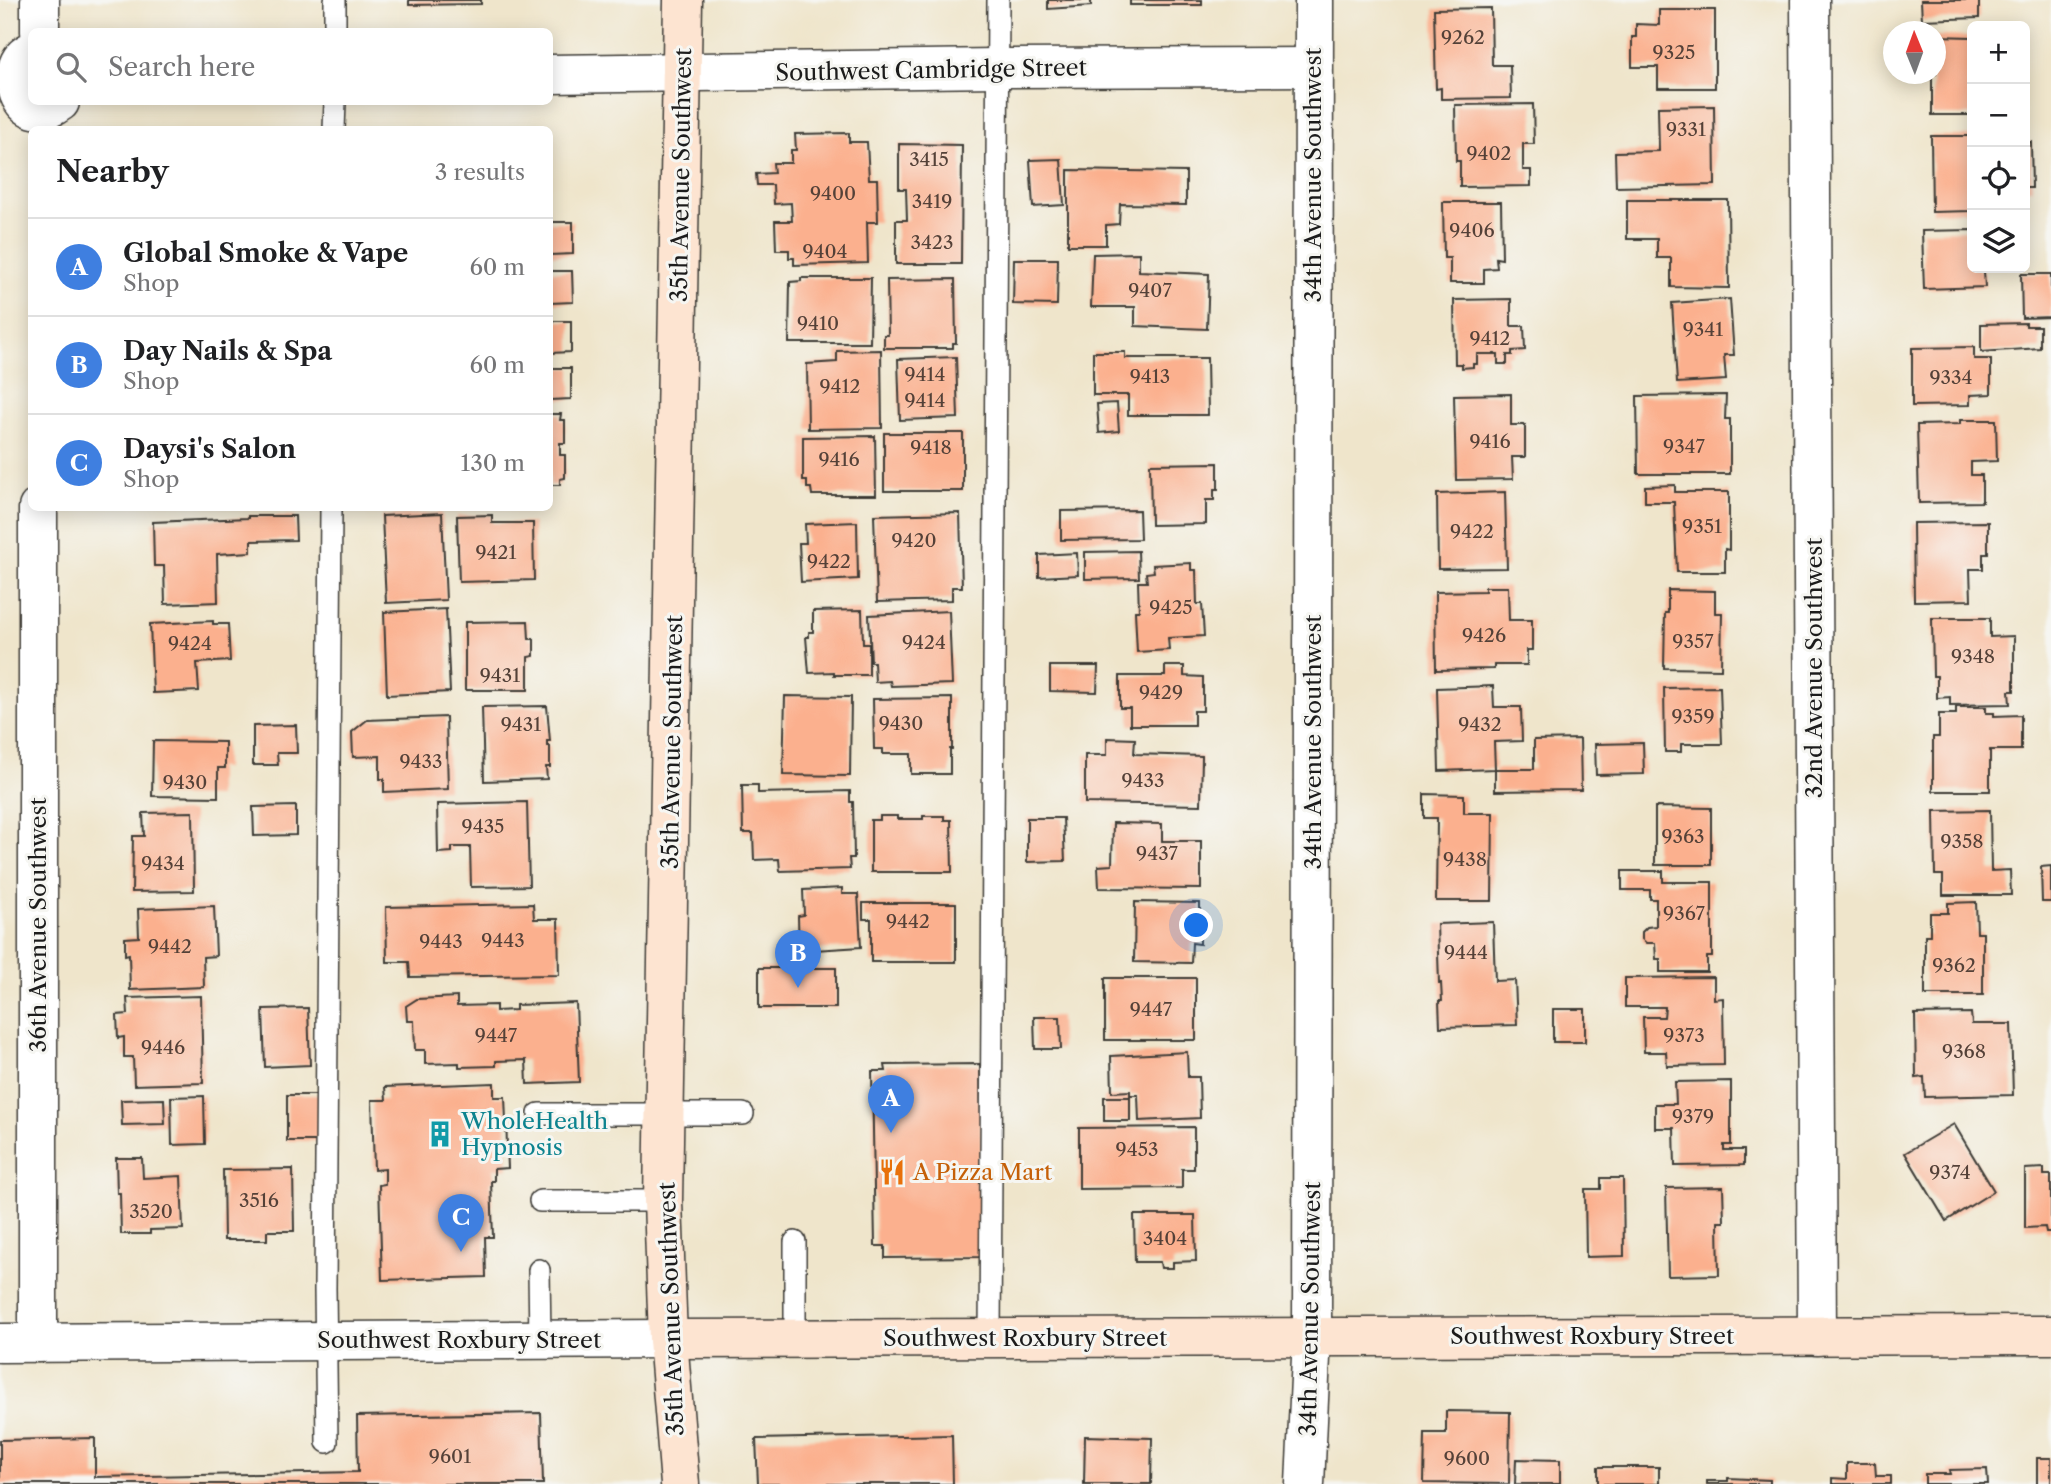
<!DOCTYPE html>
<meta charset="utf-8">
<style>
:root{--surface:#fff;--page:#f6f6f6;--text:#202124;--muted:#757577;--line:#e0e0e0;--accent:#7c3aed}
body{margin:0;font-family:"Libre Caslon Text",serif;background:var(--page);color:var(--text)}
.controls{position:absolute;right:21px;top:21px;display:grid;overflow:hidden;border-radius:10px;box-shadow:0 4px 18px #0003}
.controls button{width:63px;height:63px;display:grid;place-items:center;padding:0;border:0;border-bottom:2px solid var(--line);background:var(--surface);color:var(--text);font:35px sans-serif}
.compass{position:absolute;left:1883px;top:21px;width:63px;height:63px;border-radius:50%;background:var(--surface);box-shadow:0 4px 18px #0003;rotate:359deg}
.you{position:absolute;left:1197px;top:926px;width:24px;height:24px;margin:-18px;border:5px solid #fff;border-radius:50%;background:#1a73e8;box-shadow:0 0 0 10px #1a73e833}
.badge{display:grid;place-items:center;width:46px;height:46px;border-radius:50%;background:var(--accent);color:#fff;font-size:23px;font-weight:700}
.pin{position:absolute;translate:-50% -58px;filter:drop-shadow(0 2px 4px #0008)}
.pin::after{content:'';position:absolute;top:37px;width:24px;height:21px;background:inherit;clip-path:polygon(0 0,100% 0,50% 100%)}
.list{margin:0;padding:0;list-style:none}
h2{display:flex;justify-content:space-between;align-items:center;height:91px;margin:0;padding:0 28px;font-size:30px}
h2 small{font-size:23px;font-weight:400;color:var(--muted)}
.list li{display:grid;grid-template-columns:46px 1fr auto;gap:21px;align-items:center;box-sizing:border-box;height:98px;padding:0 28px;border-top:2px solid var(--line)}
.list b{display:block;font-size:26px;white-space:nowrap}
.list p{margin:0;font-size:23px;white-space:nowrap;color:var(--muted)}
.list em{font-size:23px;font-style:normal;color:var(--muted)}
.icon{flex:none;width:38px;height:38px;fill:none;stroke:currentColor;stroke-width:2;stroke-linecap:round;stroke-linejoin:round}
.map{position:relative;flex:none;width:2051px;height:1484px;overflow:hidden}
.search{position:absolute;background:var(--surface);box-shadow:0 4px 18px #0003;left:28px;top:28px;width:525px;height:77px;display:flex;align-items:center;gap:18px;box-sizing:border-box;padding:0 24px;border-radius:10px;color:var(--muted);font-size:26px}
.panel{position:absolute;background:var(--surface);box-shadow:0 4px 18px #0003;left:28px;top:126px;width:525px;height:385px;border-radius:10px}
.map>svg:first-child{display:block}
</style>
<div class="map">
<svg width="2051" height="1484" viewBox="0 0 2051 1484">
<rect width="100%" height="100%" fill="#f6f6f2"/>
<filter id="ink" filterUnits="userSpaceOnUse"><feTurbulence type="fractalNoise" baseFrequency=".0143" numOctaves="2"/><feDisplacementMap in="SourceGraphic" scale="14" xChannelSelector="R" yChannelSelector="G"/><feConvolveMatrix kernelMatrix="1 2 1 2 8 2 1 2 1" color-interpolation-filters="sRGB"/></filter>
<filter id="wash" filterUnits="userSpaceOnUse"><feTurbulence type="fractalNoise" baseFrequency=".00686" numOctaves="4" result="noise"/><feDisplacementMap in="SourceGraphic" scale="28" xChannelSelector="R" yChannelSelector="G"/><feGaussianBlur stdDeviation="1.57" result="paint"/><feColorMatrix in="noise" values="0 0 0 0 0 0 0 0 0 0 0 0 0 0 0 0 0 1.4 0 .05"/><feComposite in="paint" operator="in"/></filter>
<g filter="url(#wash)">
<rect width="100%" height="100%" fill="#efe5cb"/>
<g id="blocks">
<g fill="#fbb08e">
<path d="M409 0H481V4L409 5Z"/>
<path d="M1048 0H1091V6L1048 9Z"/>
<rect x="1130" y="0" width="72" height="5"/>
<path d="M1921 0H1979V18L1922 20Z"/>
<path d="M1491 8 1492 65H1510L1511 98 1441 99V88L1436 89 1434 9Z"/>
<path d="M1659 10H1715V88H1658V67H1632V37H1636V24L1659 25Z"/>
<path d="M1936 36 1972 37V115H1932V74H1936Z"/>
<path d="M1533 104 1534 144H1523V170H1531V186L1460 187V161H1456L1455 105Z"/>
<path d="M1714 106 1715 185 1616 187 1615 152 1659 151 1658 107Z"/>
<path d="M849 133V142H867L869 179H877L878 222H867L868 263 794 265V258H789V250H776L775 221H792L791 203 774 204 773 185H757L756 174 774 173 773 163H791V150H796L795 134Z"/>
<path d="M1931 136H1972V211L1932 212Z"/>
<path d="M2025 142H2031L2032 188H2025Z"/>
<path d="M899 144 962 145 961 264H896V220H907L906 189H899Z"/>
<path d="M1061 159 1064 205 1033 207 1030 160Z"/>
<path d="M1068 170 1186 172V205L1120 204 1119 224 1106 225V245H1068Z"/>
<path d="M1627 200H1728L1729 288 1671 287V258H1657V239H1627Z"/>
<path d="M1443 202H1501L1502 259 1496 258 1497 268 1484 269V283H1450V258H1444Z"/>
<path d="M550 222H573V254L550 255Z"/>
<path d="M1972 230V268H1979L1980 271H1984L1985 287 1924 289 1922 231Z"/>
<path d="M1139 253V271L1209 274 1207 329 1135 326V307H1091L1093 254Z"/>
<path d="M1014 259H1058L1057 305 1013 304Z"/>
<path d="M550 271H572L573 302 550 303Z"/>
<path d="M2021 274H2051V317L2022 318Z"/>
<path d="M801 278H871L870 343H789L790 282 801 281Z"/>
<path d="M955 279 956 343H953V348H884V335H888L887 280Z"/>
<path d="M1511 299V326H1524L1525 350 1512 351V355H1507V364H1498V354H1477V364H1473V367L1462 368V364H1455L1454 300Z"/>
<path d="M1730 299 1734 355H1724L1726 380 1677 383 1672 303Z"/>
<path d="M550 321H571V352L550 353Z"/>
<path d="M2026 323V326H2040V348L1981 352V324Z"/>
<path d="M1974 347V359H1991V394L1970 395V405L1912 406V348Z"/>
<path d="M881 350 882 428 808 429 807 364 837 362V351Z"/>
<path d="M1093 352H1125V358H1207L1208 415H1128V395H1093Z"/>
<path d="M956 357 958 418 900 420 898 359Z"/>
<path d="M550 368H571V399L550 400Z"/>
<path d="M1511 394V425H1525V457H1512L1513 479 1456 480 1454 395Z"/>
<path d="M1726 395 1725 419H1730V474H1638L1637 396Z"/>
<path d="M1117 403 1119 431 1099 433 1097 404Z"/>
<path d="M550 414H561L560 420H565V443H560V455H565V478L560 479V485H550Z"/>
<path d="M1960 420H1996L1997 461 1971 462V475H1982V502L1919 503 1917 425 1960 424Z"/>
<rect x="884" y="433" width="79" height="58"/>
<path d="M875 436 876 495H812L811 488H807V481H803V437Z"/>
<path d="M1218 463V489H1214V500H1206V524L1151 525 1150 464Z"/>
<path d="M1675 485V492H1729V550L1725 549V572H1677L1674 502H1645V486Z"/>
<path d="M1505 492 1507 568 1438 569 1437 494Z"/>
<path d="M1139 510 1140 539 1061 540V511Z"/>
<path d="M442 513 446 600 386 603 382 516Z"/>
<path d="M960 513 962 587H952V600L877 602 874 515Z"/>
<path d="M492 515V523H533L534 580 459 582 457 516Z"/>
<path d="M248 516H295L296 540 251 541V552L217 554 218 602 165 604 164 566H154L153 522 248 518Z"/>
<path d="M857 522 858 579 801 582 799 543H806L805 524Z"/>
<path d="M1988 522V554H1983V569H1970L1971 600 1914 601 1913 523Z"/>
<path d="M1138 551 1139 578 1085 579V552Z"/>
<path d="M1077 553 1078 575 1039 577V555Z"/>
<path d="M1191 563V570H1196L1197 604H1202L1204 636 1168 638 1169 650 1137 652 1135 611H1139L1138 582H1147L1146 573 1154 572 1153 565Z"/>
<path d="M1485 587H1508L1509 620H1532V650H1527V665H1494V669L1436 670 1435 592 1485 591Z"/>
<path d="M1668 590 1715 591V613H1722L1721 669 1664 668 1665 613H1668Z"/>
<path d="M446 609 450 692 387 695 384 612Z"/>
<path d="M862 610 863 644H869V675H834V672L809 673 806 637H809V632H813V611Z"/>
<path d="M949 611 952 684 891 686 890 681 875 682 874 662H871L869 615Z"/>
<path d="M1932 618H1990V637L2014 636V691H2009L2010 704 1950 705V697L1937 698V676H1933Z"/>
<path d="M213 621V624H228L230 661 197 663 199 691 153 693 150 624Z"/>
<path d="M528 621 529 639H534V656L528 657V690H465V622Z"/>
<path d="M1050 666H1098L1097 692 1050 691Z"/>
<path d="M1165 666H1184V676L1203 677V711H1194V725H1130V708H1120V676H1165Z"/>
<path d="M1493 686 1494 707H1521L1522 741 1494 742 1495 769 1439 771 1437 688Z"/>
<path d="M1720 687 1722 744H1681V752H1665L1664 688Z"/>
<path d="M785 696 851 697 850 776 783 775Z"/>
<path d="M952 698V749H950V774H911V754H883V749H874L873 699Z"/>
<path d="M547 706 550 741H547V746H550V767H546L547 779 484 781 482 707Z"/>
<path d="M1956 707H1986V713H1994V716L2021 715V750H1990V791H1933V737H1939V714H1956Z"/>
<path d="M446 717 448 789 384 792V779H380V756L353 757 352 732 367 720Z"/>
<path d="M296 725 297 753H277L278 765H253V726Z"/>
<path d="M1107 738 1135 739 1134 754 1202 756 1201 805 1085 803V755H1107Z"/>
<path d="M1580 739 1581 790 1495 791V769H1534V740Z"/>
<path d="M153 741 225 742V768H218V797L152 796Z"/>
<path d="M1643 743 1644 774 1596 775 1595 744Z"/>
<path d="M742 785H758V793L850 791V802H853L854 858H849L850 869 780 871 779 859 754 860 753 833H743Z"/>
<path d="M1424 794 1464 795V813H1493L1492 901H1436L1437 818H1424Z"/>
<path d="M527 802 529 886 471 887 470 847H452V852L438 853 437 804Z"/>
<path d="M296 806V835L254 836 253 807Z"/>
<path d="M1655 807 1711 808V865H1655Z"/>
<path d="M1990 810 1991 871 2010 870 2011 895H1943V875H1935L1934 811Z"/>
<path d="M193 812 194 891 132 892 133 836H144L143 813Z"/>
<path d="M880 816H897V819H923V816H944V820H951L952 872H871V820H880Z"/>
<path d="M1027 818H1063L1065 861 1027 862Z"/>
<path d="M1113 823 1162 824V841H1201V889L1099 888 1098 866 1112 865Z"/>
<path d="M2051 866V902H2042L2041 867Z"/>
<path d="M1622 871H1663V882H1712V957H1707V972H1660V959H1656L1655 943H1646L1642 939V932L1647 927 1656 926V899H1650V890H1622Z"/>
<path d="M842 888V894H858L861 947 799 951 798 916 804 915 803 890Z"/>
<path d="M1135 902 1200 903V944L1192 943 1191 963 1134 962Z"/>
<path d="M1976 902 1977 933H1983V995H1925V935H1930V913H1948V903Z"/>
<path d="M863 903H956V962H871V919H863Z"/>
<path d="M533 904 534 919H558L559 975 410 977 409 962H387L386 907Z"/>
<path d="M214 906 216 956 203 957 204 987 130 990 129 954 125 955V938L139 937 138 909Z"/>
<path d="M1493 922 1495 981 1515 980 1517 1025 1440 1027 1439 1001H1442L1441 983H1439L1437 924Z"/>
<rect x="759" y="968" width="77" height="40"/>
<path d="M1714 977V999L1723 998 1724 1065 1667 1066 1666 1052H1644L1643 1017H1664L1665 1007H1625V978Z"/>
<rect x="1105" y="978" width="91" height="62"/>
<path d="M201 996 203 1083 134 1085 133 1057H124V1037L118 1038 117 1015 128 1014 127 998Z"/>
<path d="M457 997V1006L496 1005V1011L516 1010V1005L576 1003 579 1082 527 1084 526 1060 496 1061V1066L459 1067V1063L425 1064V1050H415L414 1021H407L406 1006 417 999Z"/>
<path d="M308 1008 310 1065 265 1067 263 1009Z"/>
<rect x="1553" y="1009" width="32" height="33"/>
<path d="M1971 1013 1972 1024H2011L2013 1095 1925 1097 1924 1077 1916 1078 1915 1014Z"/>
<path d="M1034 1017H1060L1061 1049H1035Z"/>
<path d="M1187 1052 1188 1077H1199L1200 1118 1139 1121 1138 1095H1130V1091L1112 1092 1111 1056Z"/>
<path d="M980 1064 983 1257 885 1258V1246H875L872 1071H886L885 1065Z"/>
<path d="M1731 1081V1145H1724V1150H1744V1165L1675 1166 1674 1128H1655V1104H1676L1675 1082Z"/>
<path d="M494 1083V1097H505L508 1168 494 1169V1181H491L493 1237H485L486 1277 382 1280 379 1185 385 1184V1169L374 1170 372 1100H386L385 1087Z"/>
<rect x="287" y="1095" width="32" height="46"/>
<path d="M204 1096 205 1144 172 1145 171 1097Z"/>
<rect x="1104" y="1097" width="26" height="24"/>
<path d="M164 1099 165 1124 122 1125 121 1100Z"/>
<path d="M1954 1124 1994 1191 1946 1221 1905 1153Z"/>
<path d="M1194 1127V1169H1182V1188L1079 1189V1128Z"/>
<path d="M116 1158H142L143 1178 181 1176 183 1229 150 1230V1234H121L120 1193H117Z"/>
<path d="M2044 1168V1175H2051V1232H2046L2045 1227 2025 1228V1169Z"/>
<path d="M293 1169 294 1231H267V1240H224L223 1170Z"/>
<path d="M1601 1178H1623L1624 1256 1586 1257 1585 1189H1601Z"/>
<path d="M1723 1187 1724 1222H1718L1719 1275 1668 1276 1666 1188Z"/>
<path d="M1134 1215H1195L1196 1261 1173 1262V1268H1161L1160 1262H1135Z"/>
<path d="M1446 1411 1510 1412 1509 1484 1424 1483 1425 1433H1446Z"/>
<path d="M541 1413 543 1484H0V1440L95 1438V1477L358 1472 357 1416Z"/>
<path d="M952 1435 953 1484H758L756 1439Z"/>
<path d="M1085 1436 1152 1438 1151 1484H1084Z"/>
<rect x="2037" y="1458" width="14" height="26"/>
<path d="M1516 1459 1560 1460V1484H1515Z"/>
<path d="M1847 1463H1875L1876 1476H1891V1484H1832V1478L1847 1479Z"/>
<rect x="1598" y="1467" width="61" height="17"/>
<path d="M1987 1469 1988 1484H1925V1474H1950L1949 1470Z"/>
<path d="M1728 1478 1770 1480V1484H1707V1481H1728Z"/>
</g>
</g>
</g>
<g filter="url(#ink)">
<use href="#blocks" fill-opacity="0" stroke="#3c3a36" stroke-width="2"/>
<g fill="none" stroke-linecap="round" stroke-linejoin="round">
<g stroke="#3c3a36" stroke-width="24">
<g id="lane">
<path d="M335 32V0"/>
<path d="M334 130 335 102"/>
<path d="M539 1114H743"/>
<path d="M540 1201H663"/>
<path d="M795 1242V1339"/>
<path d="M539 1270 540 1340"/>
<path d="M990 1338 998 0"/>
<path d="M327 1442 325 1289 331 508"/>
</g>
</g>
<g stroke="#3c3a36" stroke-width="41">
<g id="street">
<path d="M40 0V32"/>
<path d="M1810 0 1817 1336"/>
<path d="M32 51C0 64 19 133 60 102"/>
<path d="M550 74 997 68 1313 67"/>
<path d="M0 1343 668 1339"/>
<path d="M38 1343V508"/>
<path d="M1305 1484 1312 1336 1314 0"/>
</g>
</g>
<g stroke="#3c3a36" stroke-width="41">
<g id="secondary">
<path d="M668 1339 2051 1335"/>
<path d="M680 1484 668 1339 663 1201 683 0"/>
</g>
</g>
<use href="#lane" stroke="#fff" stroke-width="21"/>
<use href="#street" stroke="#fff" stroke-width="38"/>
<use href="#secondary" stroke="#fde4d1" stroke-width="38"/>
</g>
</g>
<defs>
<g id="building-bare" transform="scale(2.1)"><path d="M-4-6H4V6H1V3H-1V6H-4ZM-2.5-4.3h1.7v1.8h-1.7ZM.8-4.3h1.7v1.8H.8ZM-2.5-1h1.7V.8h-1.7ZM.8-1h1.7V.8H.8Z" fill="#0f9aa8" stroke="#f6f6f2" stroke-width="2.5" paint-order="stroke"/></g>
<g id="restaurant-bare" transform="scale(2.1)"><path d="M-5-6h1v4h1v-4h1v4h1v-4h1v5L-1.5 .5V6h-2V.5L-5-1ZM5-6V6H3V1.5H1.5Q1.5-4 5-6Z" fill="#e8710a" stroke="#f6f6f2" stroke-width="2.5" paint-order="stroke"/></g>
</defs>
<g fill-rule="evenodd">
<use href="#building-bare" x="440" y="1134"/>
<use href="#restaurant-bare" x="892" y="1172"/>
</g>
<g text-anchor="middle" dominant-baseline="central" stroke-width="6" stroke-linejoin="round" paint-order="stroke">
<g font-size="19" fill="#544138">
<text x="1463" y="37">9262</text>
<text x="1674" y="52">9325</text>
<text x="1686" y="129">9331</text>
<text x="1489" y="153">9402</text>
<text x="929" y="159">3415</text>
<text x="833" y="193">9400</text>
<text x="932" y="201">3419</text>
<text x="1472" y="230">9406</text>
<text x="932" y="242">3423</text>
<text x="825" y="251">9404</text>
<text x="1150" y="290">9407</text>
<text x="818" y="323">9410</text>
<text x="1703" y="329">9341</text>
<text x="1490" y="338">9412</text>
<text x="925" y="374">9414</text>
<text x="1150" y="376">9413</text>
<text x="1951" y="377">9334</text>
<text x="840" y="386">9412</text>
<text x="925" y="400">9414</text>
<text x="1490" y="441">9416</text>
<text x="1684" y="446">9347</text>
<text x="931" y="447">9418</text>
<text x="839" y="459">9416</text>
<text x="1702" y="526">9351</text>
<text x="1472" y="531">9422</text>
<text x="914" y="540">9420</text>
<text x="496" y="552">9421</text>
<text x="829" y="561">9422</text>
<text x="1171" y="607">9425</text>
<text x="1484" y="635">9426</text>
<text x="1693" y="641">9357</text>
<text x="924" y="642">9424</text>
<text x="190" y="643">9424</text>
<text x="1973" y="656">9348</text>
<text x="500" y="675">9431</text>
<text x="1161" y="692">9429</text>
<text x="1693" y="716">9359</text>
<text x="901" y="723">9430</text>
<text x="521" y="724">9431</text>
<text x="1480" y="724">9432</text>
<text x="421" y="761">9433</text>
<text x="1143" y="780">9433</text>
<text x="185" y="782">9430</text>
<text x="483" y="826">9435</text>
<text x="1683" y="836">9363</text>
<text x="1962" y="841">9358</text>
<text x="1157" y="853">9437</text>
<text x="1465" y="859">9438</text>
<text x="163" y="863">9434</text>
<text x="1684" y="913">9367</text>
<text x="908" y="921">9442</text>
<text x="503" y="940">9443</text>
<text x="441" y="941">9443</text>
<text x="170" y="946">9442</text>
<text x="1466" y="952">9444</text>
<text x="1954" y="965">9362</text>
<text x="1151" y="1009">9447</text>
<text x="496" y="1035">9447</text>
<text x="1684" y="1035">9373</text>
<text x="163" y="1047">9446</text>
<text x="1964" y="1051">9368</text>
<text x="1693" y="1116">9379</text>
<text x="1137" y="1149">9453</text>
<text x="1950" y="1172">9374</text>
<text x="259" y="1200">3516</text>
<text x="151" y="1211">3520</text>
<text x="1165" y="1238">3404</text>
<text x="450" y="1456">9601</text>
<text x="1467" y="1458">9600</text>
</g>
<g font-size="23" fill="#1c1c1c" stroke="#f6f6f2">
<text transform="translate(931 70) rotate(-1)">Southwest Cambridge Street</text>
<text transform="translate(681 175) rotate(-89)">35th Avenue Southwest</text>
<text transform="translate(1313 175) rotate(-90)">34th Avenue Southwest</text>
<text transform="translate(1814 668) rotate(-90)">32nd Avenue Southwest</text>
<text transform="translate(672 742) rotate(-89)">35th Avenue Southwest</text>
<text transform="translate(1313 742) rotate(-90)">34th Avenue Southwest</text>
<text transform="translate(38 925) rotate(-90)">36th Avenue Southwest</text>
<text transform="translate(671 1309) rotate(-92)">35th Avenue Southwest</text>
<text transform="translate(1310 1309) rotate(-89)">34th Avenue Southwest</text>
<text x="1592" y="1336">Southwest Roxbury Street</text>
<text x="1025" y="1338">Southwest Roxbury Street</text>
<text x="459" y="1340">Southwest Roxbury Street</text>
</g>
<g font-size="23" fill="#0d838f" stroke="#f6f6f2" text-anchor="start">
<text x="461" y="1121">WholeHealth<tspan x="461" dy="26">Hypnosis</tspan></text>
</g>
<g font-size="23" fill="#c56008" stroke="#f6f6f2" text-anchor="start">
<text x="913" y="1172">A Pizza Mart</text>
</g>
</g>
</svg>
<div class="controls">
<button>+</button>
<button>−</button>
<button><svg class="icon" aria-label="locate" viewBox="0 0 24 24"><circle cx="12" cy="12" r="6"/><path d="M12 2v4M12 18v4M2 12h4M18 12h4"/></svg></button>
<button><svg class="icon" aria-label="layers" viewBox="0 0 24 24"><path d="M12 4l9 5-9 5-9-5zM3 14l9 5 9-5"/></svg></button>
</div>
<svg class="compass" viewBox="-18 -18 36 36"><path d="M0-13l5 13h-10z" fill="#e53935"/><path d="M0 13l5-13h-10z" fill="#757577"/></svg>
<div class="you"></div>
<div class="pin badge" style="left:891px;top:1133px;background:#3f7fe0">A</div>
<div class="pin badge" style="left:798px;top:988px;background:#3f7fe0">B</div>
<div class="pin badge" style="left:461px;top:1252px;background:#3f7fe0">C</div>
<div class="search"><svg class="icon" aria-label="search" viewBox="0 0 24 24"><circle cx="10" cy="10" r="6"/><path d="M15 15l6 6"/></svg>Search here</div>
<section class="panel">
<h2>Nearby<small>3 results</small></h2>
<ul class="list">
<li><span class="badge" style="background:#3f7fe0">A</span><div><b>Global Smoke &amp; Vape</b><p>Shop</p></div><em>60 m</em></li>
<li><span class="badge" style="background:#3f7fe0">B</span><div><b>Day Nails &amp; Spa</b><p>Shop</p></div><em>60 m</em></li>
<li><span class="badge" style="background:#3f7fe0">C</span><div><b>Daysi's Salon</b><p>Shop</p></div><em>130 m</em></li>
</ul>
</section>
</div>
